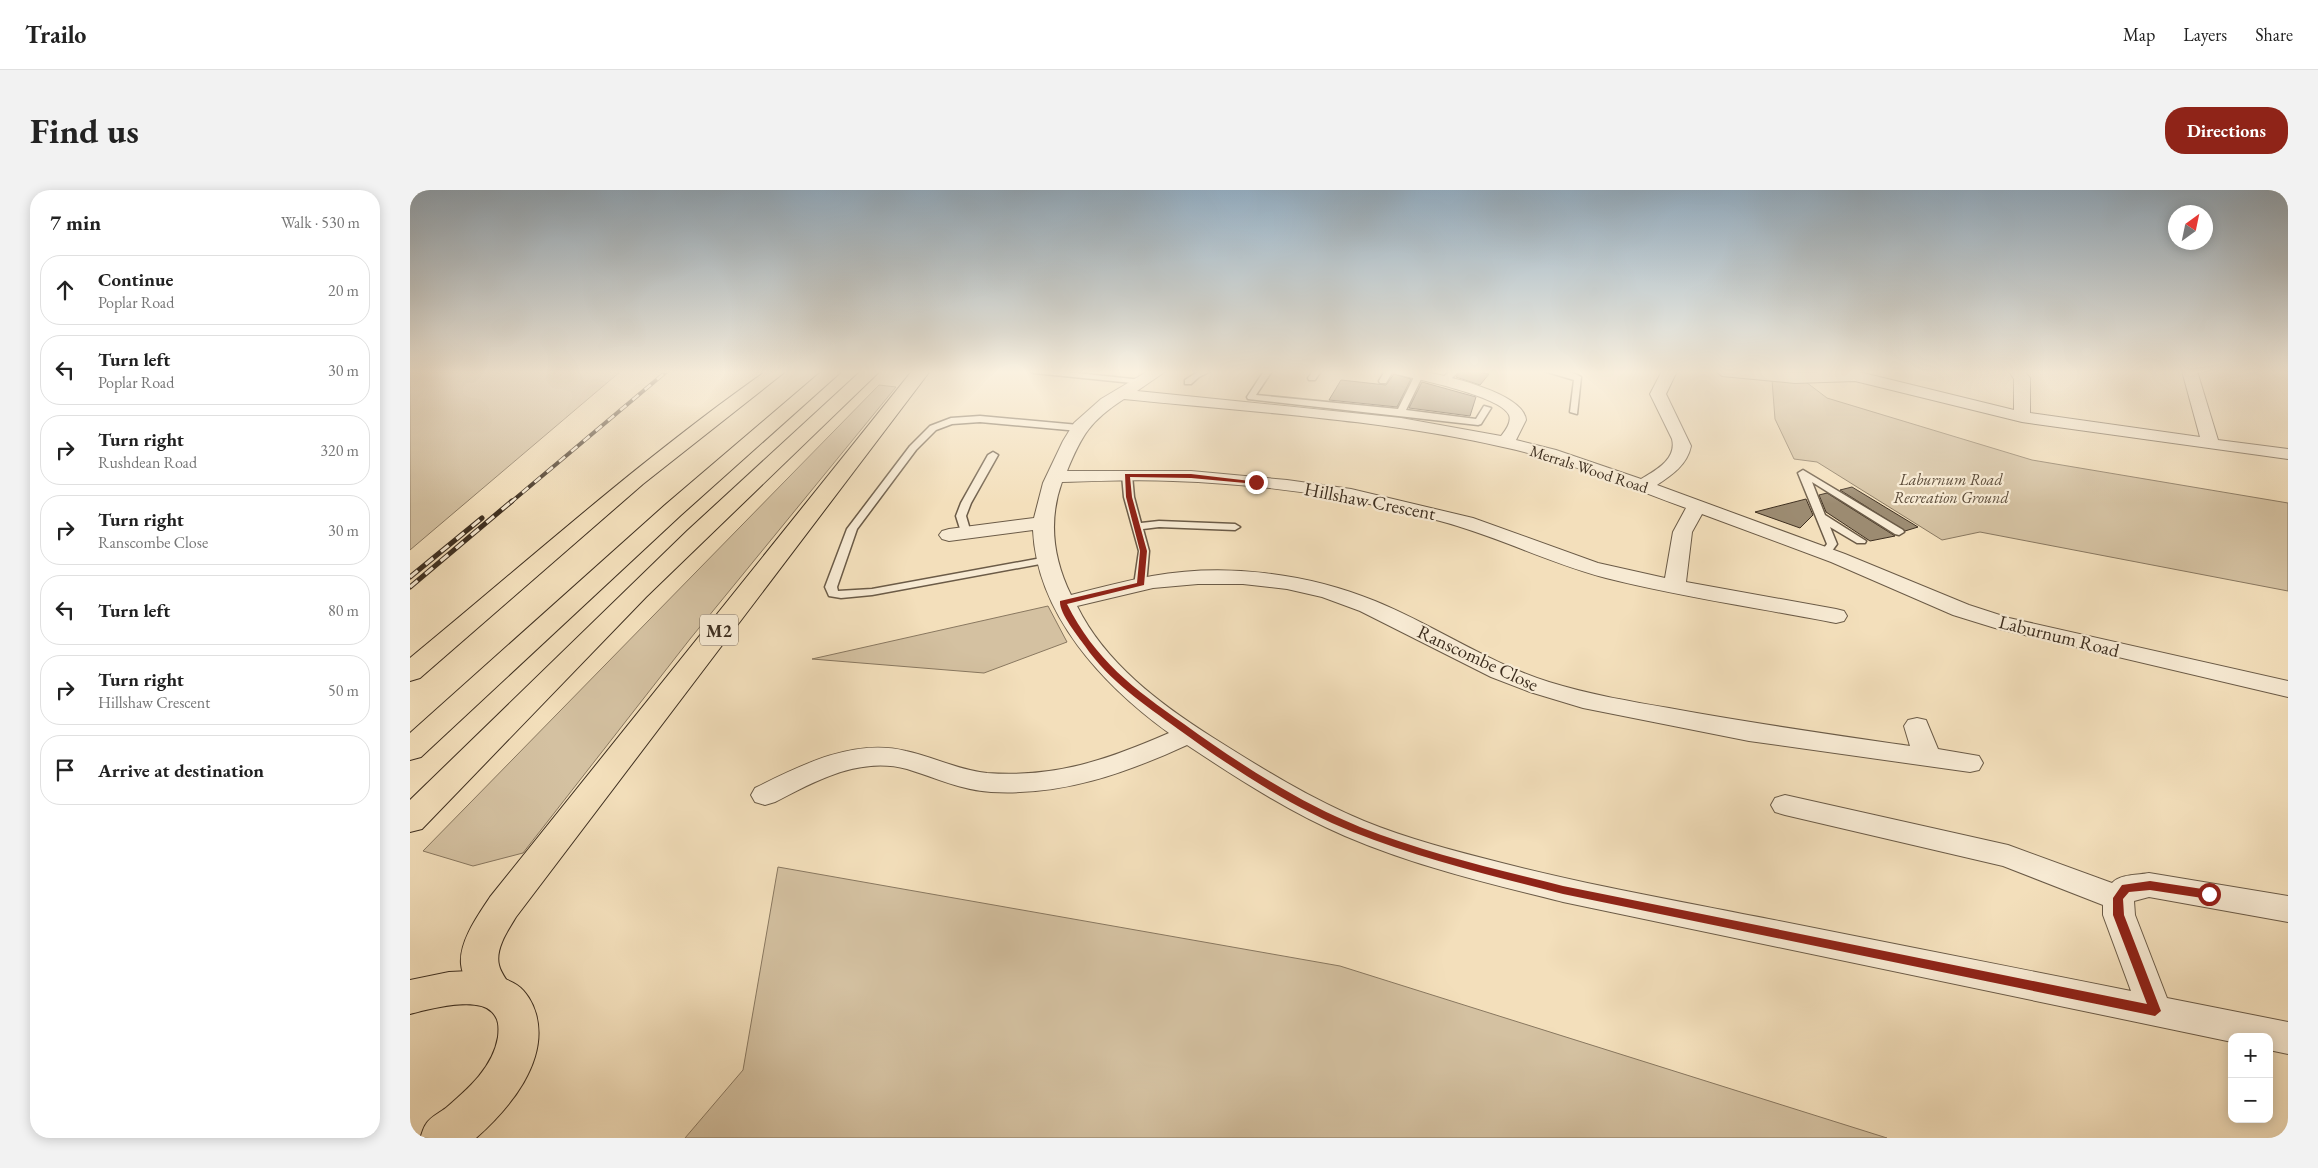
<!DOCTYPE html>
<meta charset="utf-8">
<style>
:root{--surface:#fff;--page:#f2f2f2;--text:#222;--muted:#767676;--line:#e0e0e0;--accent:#8f2418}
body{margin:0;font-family:"EB Garamond",serif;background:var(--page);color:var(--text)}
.controls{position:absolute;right:15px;bottom:15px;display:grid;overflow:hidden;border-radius:10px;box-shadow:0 2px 12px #0003}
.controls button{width:45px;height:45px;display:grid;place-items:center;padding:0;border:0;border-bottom:1px solid var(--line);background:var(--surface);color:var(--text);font:25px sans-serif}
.compass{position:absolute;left:1758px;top:15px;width:45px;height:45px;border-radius:50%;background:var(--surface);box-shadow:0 2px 12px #0003;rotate:33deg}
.stop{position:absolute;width:15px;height:15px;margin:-11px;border:4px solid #8f2418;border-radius:50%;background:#fff}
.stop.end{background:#8f2418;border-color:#fff;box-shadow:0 1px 5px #0008}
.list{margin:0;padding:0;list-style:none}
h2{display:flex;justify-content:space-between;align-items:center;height:65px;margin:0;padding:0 20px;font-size:21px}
h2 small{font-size:16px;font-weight:400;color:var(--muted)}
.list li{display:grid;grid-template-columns:32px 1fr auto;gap:15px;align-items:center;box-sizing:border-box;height:70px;margin:0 10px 10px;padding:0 10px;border:1px solid var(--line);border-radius:20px}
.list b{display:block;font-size:19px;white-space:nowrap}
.list p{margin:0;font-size:16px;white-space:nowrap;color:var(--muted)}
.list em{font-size:16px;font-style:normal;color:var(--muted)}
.icon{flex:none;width:28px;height:28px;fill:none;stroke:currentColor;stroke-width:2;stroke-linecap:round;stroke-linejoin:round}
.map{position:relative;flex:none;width:1878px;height:948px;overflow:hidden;border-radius:20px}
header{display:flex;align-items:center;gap:30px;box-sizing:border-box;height:70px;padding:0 25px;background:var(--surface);border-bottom:1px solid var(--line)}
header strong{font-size:24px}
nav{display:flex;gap:28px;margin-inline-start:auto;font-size:18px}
.intro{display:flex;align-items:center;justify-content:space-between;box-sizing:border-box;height:120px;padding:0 30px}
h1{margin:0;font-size:35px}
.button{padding:12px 22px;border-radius:20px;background:var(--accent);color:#fff;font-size:18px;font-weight:700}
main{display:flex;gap:30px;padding:0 30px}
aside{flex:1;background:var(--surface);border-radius:20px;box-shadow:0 2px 12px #0003}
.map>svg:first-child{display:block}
</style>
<header>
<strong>Trailo</strong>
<nav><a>Map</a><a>Layers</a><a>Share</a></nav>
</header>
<div class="intro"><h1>Find us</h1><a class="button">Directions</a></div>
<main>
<aside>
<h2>7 min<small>Walk · 530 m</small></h2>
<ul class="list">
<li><svg class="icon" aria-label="ahead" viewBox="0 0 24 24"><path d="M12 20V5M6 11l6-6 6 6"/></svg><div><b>Continue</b><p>Poplar Road</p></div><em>20 m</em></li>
<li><svg class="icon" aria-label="left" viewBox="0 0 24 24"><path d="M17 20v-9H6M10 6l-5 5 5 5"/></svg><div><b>Turn left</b><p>Poplar Road</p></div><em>30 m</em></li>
<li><svg class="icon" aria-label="right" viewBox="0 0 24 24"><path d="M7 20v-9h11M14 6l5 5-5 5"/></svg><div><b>Turn right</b><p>Rushdean Road</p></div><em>320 m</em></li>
<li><svg class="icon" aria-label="right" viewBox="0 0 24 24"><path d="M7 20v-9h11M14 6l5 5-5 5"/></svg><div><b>Turn right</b><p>Ranscombe Close</p></div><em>30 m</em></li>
<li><svg class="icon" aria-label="left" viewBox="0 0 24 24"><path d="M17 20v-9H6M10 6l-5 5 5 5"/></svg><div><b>Turn left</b></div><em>80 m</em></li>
<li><svg class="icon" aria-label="right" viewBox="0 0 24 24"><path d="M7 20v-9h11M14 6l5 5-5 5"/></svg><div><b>Turn right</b><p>Hillshaw Crescent</p></div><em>50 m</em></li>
<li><svg class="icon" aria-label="arrive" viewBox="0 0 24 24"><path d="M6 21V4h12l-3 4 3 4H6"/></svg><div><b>Arrive at destination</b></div></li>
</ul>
</aside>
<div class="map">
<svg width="1878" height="948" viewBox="0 0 1878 948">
<rect width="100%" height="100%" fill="#f3dfbb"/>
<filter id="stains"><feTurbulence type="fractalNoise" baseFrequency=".004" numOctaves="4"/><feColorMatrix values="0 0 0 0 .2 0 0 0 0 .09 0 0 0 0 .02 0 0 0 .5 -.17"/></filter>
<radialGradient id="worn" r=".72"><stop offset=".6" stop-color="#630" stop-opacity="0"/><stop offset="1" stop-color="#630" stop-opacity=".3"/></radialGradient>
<g fill="#d4c1a1" stroke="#897860">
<path d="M0 181H211L0 360Z"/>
<path d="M1362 190 1396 192 1417 208 1622 270 1878 313V401L1570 342 1532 350 1407 272 1384 269 1365 229Z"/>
<path d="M469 195 486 197 280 449 113 663 63 676 13 661Z"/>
<path d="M638 416 657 452 574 483 402 469Z"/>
<path d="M368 677 930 776 1477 948H275L333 880Z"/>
</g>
<g fill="#9c8b71" stroke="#3e2f20">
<path d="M1051 181H1060L1079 184 1070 195 1046 187Z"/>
<path d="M984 184 1001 189 987 217 919 210 931 190 976 195Z"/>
<path d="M1012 192 1066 207 1060 226 999 218Z"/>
<path d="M1442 297 1508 337 1495 341 1430 300Z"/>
<path d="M1417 303 1482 344 1485 346 1460 351 1416 322 1409 305Z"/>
<path d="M1396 309 1403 325 1390 338 1345 322Z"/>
</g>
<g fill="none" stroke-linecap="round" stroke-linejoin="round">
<g stroke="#6b5b47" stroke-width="3">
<g id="service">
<path d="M620 181H648L732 190 736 192 732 194 624 183Z"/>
<path d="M789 181H801L789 187 781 194H775V190Z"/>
<path d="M854 181H862L846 205 988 219 1005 185 1009 183 1013 185 996 220 1066 229 1074 216 1081 218 1071 234 1068 235 838 209 837 207Z"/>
<path d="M903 181H911L905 190H899L898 188Z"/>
<path d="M975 181H983L976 193H970L969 191Z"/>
<path d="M1040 181H1049L1037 193H1031V189Z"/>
<path d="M1134 181C1146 181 1161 180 1171 187L1167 224 1160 222 1164 190Z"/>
<path d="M570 226 669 235 673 238 669 241 570 232 542 234 526 240 506 260 447 339 427 397 428 401 462 399 637 367 642 370 641 372 462 405 431 408 419 406 415 397 437 339 500 256 520 236 541 228Z"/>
<path d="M583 262 588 265 561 313 556 326 561 343 556 346 552 345 546 326 551 313 578 265Z"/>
<path d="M1393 280 1493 340 1494 342 1489 345 1485 344 1402 292 1415 325 1456 351 1455 353H1447L1420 337 1427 354 1419 365H1411L1410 363 1417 354 1388 283Z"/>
<path d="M717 282 722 285 724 307 731 333 749 331 825 334 830 337 825 340 749 337 733 339 739 361 736 395 730 398 726 397 724 395 729 361 714 307 712 285Z"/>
</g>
</g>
<g stroke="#6b5b47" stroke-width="2">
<g id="minor">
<path d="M738 181H756L727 201 991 228 1091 246C1095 241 1102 232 1099 225 1091 206 1006 189 986 184L984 181C994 181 1005 180 1015 182 1037 186 1114 203 1116 230L1106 250 1146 260 1231 289C1246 280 1267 269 1262 249L1240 204 1252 181H1267L1256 204 1281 256C1277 275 1262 285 1247 295L1435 364 1559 415 1599 428 1878 491V507L1585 438 1543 425 1421 372 1292 324 1282 342 1276 392 1426 419 1434 421 1437 426 1434 431 1426 433C1349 418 1271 407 1196 388 1139 373 1087 346 1030 331 944 307 853 294 763 291 726 289 689 291 652 292 638 331 643 368 661 405 688 398 715 391 742 386 815 373 897 383 965 411 1024 435 1078 473 1139 492 1178 504 1218 511 1259 518 1339 533 1419 544 1500 556L1494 536 1498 530 1507 528 1516 530 1528 559 1569 566 1573 573 1569 580 1560 582 1339 551 1173 518 1120 502 1081 487 950 421 912 407 877 399 833 394H788L743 398 667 416C695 473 750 514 802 547 851 578 901 609 954 631 998 649 1045 661 1092 673 1182 696 1273 712 1364 730 1483 754 1602 777 1721 801L1693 725V715L1593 676 1375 625 1365 622 1361 615 1365 608 1375 605 1598 655 1702 693C1710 684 1728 685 1739 683L1878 706V732L1739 707 1724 711 1725 725 1757 808 1878 832V864L1859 860V847H1822V852L1153 712C1080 694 1005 676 935 646 879 622 827 588 777 555 714 584 651 606 581 602 551 600 526 588 497 579 450 566 405 591 365 612L355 615 345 612 341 605 345 598C391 575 444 548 496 561 524 567 548 580 577 583 645 588 697 570 759 543 693 495 627 425 623 340L539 351 532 349 529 345 532 341 539 339 624 328 633 293 653 251 664 233 691 209ZM714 209C840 222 969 229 1093 257 1155 270 1216 296 1276 318L1263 342 1255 388 1188 373 1063 328 941 299 877 290 781 281H657C672 245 680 231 714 209Z"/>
<path d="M1305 181H1360L1385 183 1445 181 1604 220V189L1599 181H1614L1620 188V223L1790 247 1772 181H1787L1808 250 1878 259V269L1612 232 1445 191 1385 193 1312 186Z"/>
</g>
</g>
<g stroke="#3e2f20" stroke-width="2">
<path id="trunk" d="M60 781C76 783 93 786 107 795 116 801 123 813 126 824 139 871 100 918 66 948H10C12 944 13 938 16 934 20 927 31 922 37 917 59 898 83 877 88 847 89 837 89 829 82 822 67 806 19 819 0 824V790L39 782Z"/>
</g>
<g stroke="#3e2f20" stroke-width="2">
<g id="motorway">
<path d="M356 181H376L233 294 10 488 0 491V468C118 371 231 269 356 181Z"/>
<path d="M412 181H432L271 325 11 567 0 570V543L255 315Z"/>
<path d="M451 181H470L236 407 12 639 0 642V610L277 341Z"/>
<path d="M502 181H520L106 727C98 740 85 759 89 775 91 784 99 792 102 800L97 812 83 817 69 812C62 801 52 787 51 774 49 751 69 724 80 707Z"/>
</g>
</g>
<use href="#service" fill="#f7ead3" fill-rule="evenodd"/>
<use href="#minor" fill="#f7ead3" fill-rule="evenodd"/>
<use href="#trunk" fill="#f3dfbb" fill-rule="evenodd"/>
<use href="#motorway" fill="#f3dfbb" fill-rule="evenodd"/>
<g stroke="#3e2f20" stroke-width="4">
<path id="rail-far1" d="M100 313 257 181"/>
</g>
<g stroke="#3e2f20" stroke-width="5">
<g id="rail">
<path d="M0 387 72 328"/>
<path d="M0 397 102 311"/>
</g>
</g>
<use href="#rail-far1" stroke="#f7ead3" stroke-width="2.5" stroke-dasharray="8" stroke-linecap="butt"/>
<use href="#rail" stroke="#f7ead3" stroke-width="3" stroke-dasharray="10" stroke-linecap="butt"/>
</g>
<linearGradient id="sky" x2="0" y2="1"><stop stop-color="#93adc1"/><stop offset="0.58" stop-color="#faf1e0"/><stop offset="1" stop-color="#faf1e0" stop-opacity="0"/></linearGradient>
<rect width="1878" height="314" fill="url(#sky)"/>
<path fill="#8f2418" d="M715 284H781L849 292 846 294 781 288 720 287 722 307 737 361 734 395 657 414C685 470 724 499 774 534 828 573 888 612 950 637 1016 663 1085 679 1153 696L1737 814 1703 725V708L1712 695 1740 691 1799 700 1804 704 1799 709 1740 700 1719 702 1713 709 1714 725 1751 821 1745 826 1153 704C1083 686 1011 669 943 642 881 617 822 578 768 539 734 514 699 491 675 456 668 446 649 423 650 411L727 393 730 361 716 307Z"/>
<g text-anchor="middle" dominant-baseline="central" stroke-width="4.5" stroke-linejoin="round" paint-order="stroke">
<g font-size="16" fill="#3e2f20" stroke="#f7ead3">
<text transform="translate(1179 279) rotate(18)">Merrals Wood Road</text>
</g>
<g font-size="16" font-style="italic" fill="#5c4c3a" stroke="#f7ead3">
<text x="1541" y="289">Laburnum Road<tspan x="1541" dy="18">Recreation Ground</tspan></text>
</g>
<rect fill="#f7ead3" stroke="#766756" stroke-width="1" x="290" y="424.5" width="38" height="31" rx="4"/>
<g font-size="18" font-weight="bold" fill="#3e2f20">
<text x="309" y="440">M2</text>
</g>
<g font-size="19" fill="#3e2f20" stroke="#f7ead3">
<text transform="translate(960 311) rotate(11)">Hillshaw Crescent</text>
<text transform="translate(1649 446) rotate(14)">Laburnum Road</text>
<text transform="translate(1068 468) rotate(25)">Ranscombe Close</text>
</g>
</g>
<rect width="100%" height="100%" filter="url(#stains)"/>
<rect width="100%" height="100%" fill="url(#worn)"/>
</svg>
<div class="controls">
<button>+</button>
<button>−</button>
</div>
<svg class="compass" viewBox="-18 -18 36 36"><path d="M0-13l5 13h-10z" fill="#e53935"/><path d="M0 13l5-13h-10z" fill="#767676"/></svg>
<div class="stop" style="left:1799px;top:704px"></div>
<div class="stop end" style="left:846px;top:292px"></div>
</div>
</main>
